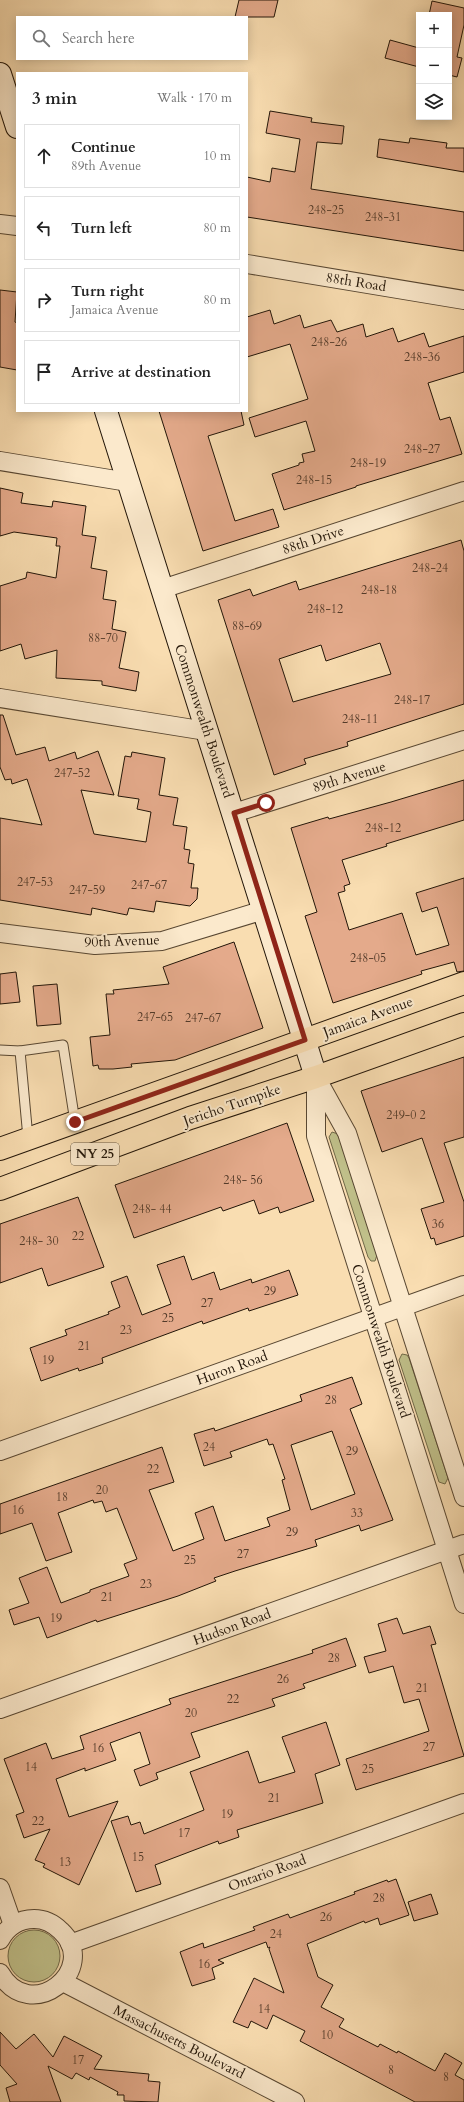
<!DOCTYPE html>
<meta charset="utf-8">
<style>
:root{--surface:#fff;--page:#f6f6f6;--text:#222;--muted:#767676;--line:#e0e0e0}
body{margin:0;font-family:Cardo,serif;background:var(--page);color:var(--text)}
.controls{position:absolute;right:12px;top:12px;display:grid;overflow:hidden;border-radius:0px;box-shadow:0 2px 10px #0003}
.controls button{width:36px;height:36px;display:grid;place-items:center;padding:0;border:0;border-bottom:1px solid var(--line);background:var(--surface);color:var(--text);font:20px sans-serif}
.stop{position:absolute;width:12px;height:12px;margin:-9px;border:3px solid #8f2418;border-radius:50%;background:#fff}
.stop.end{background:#8f2418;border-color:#fff;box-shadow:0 1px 4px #0008}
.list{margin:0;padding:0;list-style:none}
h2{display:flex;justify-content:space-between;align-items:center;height:52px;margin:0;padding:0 16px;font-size:17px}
h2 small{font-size:13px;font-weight:400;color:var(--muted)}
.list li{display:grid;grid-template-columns:26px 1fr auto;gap:12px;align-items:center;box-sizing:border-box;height:64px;margin:0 8px 8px;padding:0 8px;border:1px solid var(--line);border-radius:0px}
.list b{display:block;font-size:15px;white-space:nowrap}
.list p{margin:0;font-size:13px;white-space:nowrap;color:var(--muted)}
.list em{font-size:13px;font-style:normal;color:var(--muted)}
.icon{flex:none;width:22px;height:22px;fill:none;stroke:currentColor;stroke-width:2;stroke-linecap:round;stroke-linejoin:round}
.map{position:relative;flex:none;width:464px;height:2102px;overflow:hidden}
.search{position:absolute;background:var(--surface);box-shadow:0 2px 10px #0003;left:16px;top:16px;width:232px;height:44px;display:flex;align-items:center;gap:10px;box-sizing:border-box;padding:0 14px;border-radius:0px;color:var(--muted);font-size:15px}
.panel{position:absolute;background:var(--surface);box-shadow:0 2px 10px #0003;left:16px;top:72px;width:232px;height:340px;border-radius:0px}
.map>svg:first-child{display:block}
</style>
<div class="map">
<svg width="464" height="2102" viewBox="0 0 464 2102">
<rect width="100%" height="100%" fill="#f9ddb1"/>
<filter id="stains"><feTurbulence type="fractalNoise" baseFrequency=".005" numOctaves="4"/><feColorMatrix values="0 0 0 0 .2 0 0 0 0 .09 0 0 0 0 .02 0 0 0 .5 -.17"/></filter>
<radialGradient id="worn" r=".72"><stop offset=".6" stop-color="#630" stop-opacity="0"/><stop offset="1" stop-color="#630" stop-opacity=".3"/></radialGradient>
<g fill="#c0c08a" stroke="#716a49">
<path d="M332 1132 338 1134 377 1255 375 1261H371L368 1257 329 1137Z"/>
<path d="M402 1354 407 1355 409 1358 448 1478 445 1484 439 1482 399 1360Z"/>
<circle cx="34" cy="1956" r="26"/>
</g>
<g fill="#e4aa8b" stroke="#221508" fill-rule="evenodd">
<path d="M239 0H278L274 17H235Z"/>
<path d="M432 1 464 8V25L457 57 462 58 457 77 449 75V15H429Z"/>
<path d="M390 40 419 48V67L385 58Z"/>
<path d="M270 111 312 118 311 122 344 126 342 144 317 142 311 189 464 212V251L247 217V177L270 182 272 168 295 172 300 139 266 133Z"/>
<path d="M410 138 447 143 446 148H464V172L377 157 379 139 409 143Z"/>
<path d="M0 290 17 292 15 322 17 323V370L0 367Z"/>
<path d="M270 310 274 324 300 315 304 328 331 320 337 332 363 324 366 337 393 328 398 342 424 333 429 347 464 336V372L428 383 440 420 450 417 462 454 356 486V487L284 510 272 474 299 465V463L304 462 302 454 315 451 306 421 255 437 249 418 308 399 290 344 247 357V317Z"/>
<path d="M159 411H241L244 425 208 436 235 521 273 509 279 527 203 551Z"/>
<path d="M0 488 23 493 21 503 52 507 53 501 86 506 82 535 96 537 91 568 107 571 103 599 116 601 112 629 126 632 119 668 139 672 136 691 102 685V681L56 678 57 650 25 659 21 644 0 651V586L26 578 27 572 56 578 60 546H56L57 538 14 532 0 536Z"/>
<path d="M461 540 464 551V704L347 742 348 746 304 759 306 764 274 775 218 600 250 589 253 596 296 581 299 590ZM380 643 391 674 293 702 279 659 321 645 326 661Z"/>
<path d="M0 715H3L16 755 45 747 49 761 75 752 77 759 98 751 114 795 81 790 94 834 146 842 151 812 137 809 139 799 118 796 125 756 131 757 132 752 165 758 159 795 178 798 173 825 187 827 184 849 190 850 188 863 194 864 191 888H198L197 899 190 906 156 901 154 912 129 908 127 915 92 908 91 915 0 900V818L42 825 27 779 12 784 11 779 5 780 0 767Z"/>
<path d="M464 780V820L386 844 387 846 342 860 350 884 344 886 345 891 338 893 349 930 402 913 416 955 449 945 437 907 422 912 416 893 464 878V971L457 972 454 962 421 971 422 974 333 1003 305 916 317 912 291 828 328 817 329 819 391 802Z"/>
<path d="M234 942 263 1028 175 1060 131 1064 132 1067 113 1069H99L98 1065 93 1066 90 1037 110 1035 106 994H114L113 990 169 984 163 967Z"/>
<path d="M16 972 20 1002 0 1004V974Z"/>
<path d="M57 984 61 1024 37 1026 33 986Z"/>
<path d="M464 1057V1137L444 1143 464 1202V1236L436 1245 434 1238 431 1239 421 1209 444 1202 422 1138 382 1152 361 1091Z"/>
<path d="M287 1123 314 1201 280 1213 278 1207 259 1214 254 1200 223 1211 221 1207 134 1238 115 1185Z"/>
<path d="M78 1197 104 1267 48 1286 42 1268 0 1283V1224Z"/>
<path d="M184 1256 192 1280 214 1272 220 1290 251 1279 252 1283 289 1270 298 1295 249 1311 248 1308 203 1324 202 1321 102 1358 103 1363 79 1371 78 1368 41 1381 30 1348 67 1335 65 1330 109 1314 108 1312 120 1307 111 1282 127 1276 142 1315 171 1304 157 1265Z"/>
<path d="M352 1377 362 1404 350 1409 393 1520 361 1531 359 1525 315 1540 317 1546 235 1571 214 1578 216 1581 178 1596 97 1622 96 1620 47 1638 39 1617 14 1625 9 1610 29 1603 19 1578 47 1567 61 1603 90 1592V1590L129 1576 124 1564 137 1559 117 1508 106 1512 102 1501 94 1503 93 1500 58 1513 72 1552 46 1561 32 1523 0 1534V1504L162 1447 174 1482 149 1490 173 1551 204 1539 195 1513 213 1506 225 1541 270 1526 267 1518 290 1510 282 1480 285 1479 273 1444 269 1445 267 1439 230 1452 232 1457 204 1466 194 1434 214 1428 215 1431 302 1401 300 1395ZM332 1431 355 1494 311 1510 291 1445Z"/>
<path d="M397 1618 403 1634 430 1626 436 1644 431 1645 464 1756 356 1790 346 1759 429 1731 419 1699 404 1703 393 1666 369 1673 364 1657 386 1651 378 1624Z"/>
<path d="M346 1638 356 1666 303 1684 305 1688 272 1699 275 1706 191 1733 200 1757 156 1773 158 1779 140 1786 134 1770 150 1764 140 1732 110 1743 116 1760 85 1771V1768L56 1779 69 1817 118 1801 79 1885 43 1867 45 1864 35 1860 50 1829 24 1838 16 1815 24 1812 4 1759 46 1743 52 1759 84 1749 80 1736 171 1704 169 1699 313 1653 312 1650Z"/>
<path d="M326 1722 340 1765 315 1774 323 1803 237 1830 239 1837 219 1844 218 1841 155 1865 161 1884 136 1892 111 1821 128 1816 131 1825 140 1822 144 1834 204 1810 190 1772 248 1751 259 1783 295 1772 282 1737Z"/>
<path d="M396 1879 409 1915 380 1925 378 1918 365 1923 364 1921 307 1944 318 1977 333 1985 321 2007 344 2019 339 2027 378 2047 380 2044 397 2053 398 2051 435 2071 445 2053 462 2063 455 2075 464 2080V2102H415L300 2041 305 2031 273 2015 267 2029 251 2021 248 2028 233 2022 254 1978 284 1993 269 1949 270 1947 268 1948 266 1942 218 1960 224 1963 212 1968 215 1979 192 1986 180 1952 203 1943 204 1948 255 1930 253 1927 288 1914 290 1918 355 1894 354 1892 387 1880 388 1882Z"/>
<path d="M431 1894 438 1914 414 1921 408 1902Z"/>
<path d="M0 2032 16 2049 34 2034 53 2057 64 2036 102 2056 94 2069 149 2074 148 2081 160 2082 158 2102 124 2101V2095H117L118 2092 90 2077 89 2080 76 2073 72 2079 48 2066 61 2102H10L6 2088 17 2084 0 2065Z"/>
</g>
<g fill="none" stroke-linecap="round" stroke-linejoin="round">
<g stroke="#584732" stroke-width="11">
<g id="lane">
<path d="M0 1050 20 1051"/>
<path d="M28 1138 20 1051 63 1045 75 1122"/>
</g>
</g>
<g stroke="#584732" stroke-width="20">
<g id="street">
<path d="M0 224 17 226"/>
<path d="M247 264 464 300"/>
<path d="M0 461 128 482"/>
<path d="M162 589 464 491"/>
<path d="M0 698 206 731"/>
<path d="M234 813 464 740"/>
<path d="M0 933 95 945 162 941 264 910"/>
<path d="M316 1077V1136L464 1604"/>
<path d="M317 1079 347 1133 464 1497"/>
<path d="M0 1451 464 1285"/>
<path d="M0 1709 464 1544"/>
<path d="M0 1888 13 1925"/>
<path d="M0 1940C7 1927 19 1919 34 1919 45 1919 54 1924 61 1931 101 1969 30 2026 0 1973"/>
<path d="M70 1944 464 1803"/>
<path d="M63 1982 295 2102"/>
</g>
</g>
<g stroke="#221508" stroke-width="24">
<g id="secondary">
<path d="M0 74 17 127"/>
<path d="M106 411 316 1077"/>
</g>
</g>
<g stroke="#221508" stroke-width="24">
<g id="primary">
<path d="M0 1149 464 983"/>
<path d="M0 1189 190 1118 316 1077 464 1024"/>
</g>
</g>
<use href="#lane" stroke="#fbe9cc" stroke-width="9"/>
<use href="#street" stroke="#fbe9cc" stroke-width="18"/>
<use href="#secondary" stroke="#fbe9cc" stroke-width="22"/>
<use href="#primary" stroke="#f9ddb1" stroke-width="22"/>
</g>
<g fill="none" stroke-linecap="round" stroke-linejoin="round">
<path stroke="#8f2418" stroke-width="5" d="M75 1122 305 1040 234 813 266 803"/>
</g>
<g text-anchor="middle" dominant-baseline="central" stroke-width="4" stroke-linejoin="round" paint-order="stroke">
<g font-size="12" fill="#523a29">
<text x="326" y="210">248-25</text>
<text x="383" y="217">248-31</text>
<text x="329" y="342">248-26</text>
<text x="422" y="357">248-36</text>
<text x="422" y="449">248-27</text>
<text x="368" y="463">248-19</text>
<text x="314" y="480">248-15</text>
<text x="430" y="568">248-24</text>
<text x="379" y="590">248-18</text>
<text x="325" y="609">248-12</text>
<text x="247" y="626">88-69</text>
<text x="103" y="638">88-70</text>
<text x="412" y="700">248-17</text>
<text x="360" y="719">248-11</text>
<text x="72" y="773">247-52</text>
<text x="383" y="828">248-12</text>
<text x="35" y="882">247-53</text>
<text x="149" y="885">247-67</text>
<text x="87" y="890">247-59</text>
<text x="368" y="958">248-05</text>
<text x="155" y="1017">247-65</text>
<text x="203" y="1018">247-67</text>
<text x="406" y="1115">249-0 2</text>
<text x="243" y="1180">248- 56</text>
<text x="152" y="1209">248- 44</text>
<text x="438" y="1224">36</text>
<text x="78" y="1236">22</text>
<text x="39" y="1241">248- 30</text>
<text x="270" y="1291">29</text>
<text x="207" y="1303">27</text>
<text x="168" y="1318">25</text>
<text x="126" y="1330">23</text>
<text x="84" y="1346">21</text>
<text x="48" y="1360">19</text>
<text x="331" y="1400">28</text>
<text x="209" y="1447">24</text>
<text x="352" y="1451">29</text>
<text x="153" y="1469">22</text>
<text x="102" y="1490">20</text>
<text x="62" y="1497">18</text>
<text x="18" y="1510">16</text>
<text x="357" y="1513">33</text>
<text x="292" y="1532">29</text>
<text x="243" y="1554">27</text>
<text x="190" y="1560">25</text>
<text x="146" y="1584">23</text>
<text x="107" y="1597">21</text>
<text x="56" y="1618">19</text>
<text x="334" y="1658">28</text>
<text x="283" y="1679">26</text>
<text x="422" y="1688">21</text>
<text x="233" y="1699">22</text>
<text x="191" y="1713">20</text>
<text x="429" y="1747">27</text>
<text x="98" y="1748">16</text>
<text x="31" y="1767">14</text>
<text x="368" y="1769">25</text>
<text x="274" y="1798">21</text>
<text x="227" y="1814">19</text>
<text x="38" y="1821">22</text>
<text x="184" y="1833">17</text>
<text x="138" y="1857">15</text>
<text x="65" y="1862">13</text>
<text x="379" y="1898">28</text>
<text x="326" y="1917">26</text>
<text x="276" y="1934">24</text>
<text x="204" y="1964">16</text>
<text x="264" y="2009">14</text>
<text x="327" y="2035">10</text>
<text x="78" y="2060">17</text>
<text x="391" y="2070">8</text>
<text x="446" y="2077">8</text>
</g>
<rect fill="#fbe9cc" stroke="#635543" stroke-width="1" x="71" y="1143" width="48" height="22" rx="3"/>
<g font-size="13" font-weight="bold" fill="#221508">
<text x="95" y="1154">NY 25</text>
</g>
<g font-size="14" fill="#221508" stroke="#fbe9cc">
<text transform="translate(356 282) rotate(9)">88th Road</text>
<text transform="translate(313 540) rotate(-18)">88th Drive</text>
<text transform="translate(204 721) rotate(72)">Commonwealth Boulevard</text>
<text transform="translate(349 777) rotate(-17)">89th Avenue</text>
<text transform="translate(122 941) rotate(-2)">90th Avenue</text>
<text transform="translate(368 1017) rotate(-20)">Jamaica Avenue</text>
<text transform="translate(232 1105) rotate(-19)">Jericho Turnpike</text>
<text transform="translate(381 1341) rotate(72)">Commonwealth Boulevard</text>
<text transform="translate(232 1368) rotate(-20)">Huron Road</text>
<text transform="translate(232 1627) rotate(-20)">Hudson Road</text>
<text transform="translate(267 1873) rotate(-20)">Ontario Road</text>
<text transform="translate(179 2042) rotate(27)">Massachusetts Boulevard</text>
</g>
</g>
<rect width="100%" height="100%" filter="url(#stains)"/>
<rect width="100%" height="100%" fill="url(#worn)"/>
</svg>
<div class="controls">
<button>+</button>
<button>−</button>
<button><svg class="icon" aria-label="layers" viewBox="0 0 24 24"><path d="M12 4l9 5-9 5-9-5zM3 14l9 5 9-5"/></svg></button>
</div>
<div class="stop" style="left:266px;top:803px"></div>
<div class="stop end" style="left:75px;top:1122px"></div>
<div class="search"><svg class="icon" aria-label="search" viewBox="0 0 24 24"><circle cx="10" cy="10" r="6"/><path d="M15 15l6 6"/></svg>Search here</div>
<section class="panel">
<h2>3 min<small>Walk · 170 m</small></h2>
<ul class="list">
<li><svg class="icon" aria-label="ahead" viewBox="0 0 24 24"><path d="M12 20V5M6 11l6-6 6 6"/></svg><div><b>Continue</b><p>89th Avenue</p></div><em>10 m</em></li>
<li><svg class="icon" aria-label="left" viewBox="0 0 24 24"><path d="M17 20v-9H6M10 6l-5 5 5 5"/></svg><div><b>Turn left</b></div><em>80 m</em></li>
<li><svg class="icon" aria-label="right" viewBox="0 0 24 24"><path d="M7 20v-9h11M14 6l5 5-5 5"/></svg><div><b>Turn right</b><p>Jamaica Avenue</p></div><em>80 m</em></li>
<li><svg class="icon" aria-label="arrive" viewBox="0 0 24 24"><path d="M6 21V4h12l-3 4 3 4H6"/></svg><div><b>Arrive at destination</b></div></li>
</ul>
</section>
</div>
